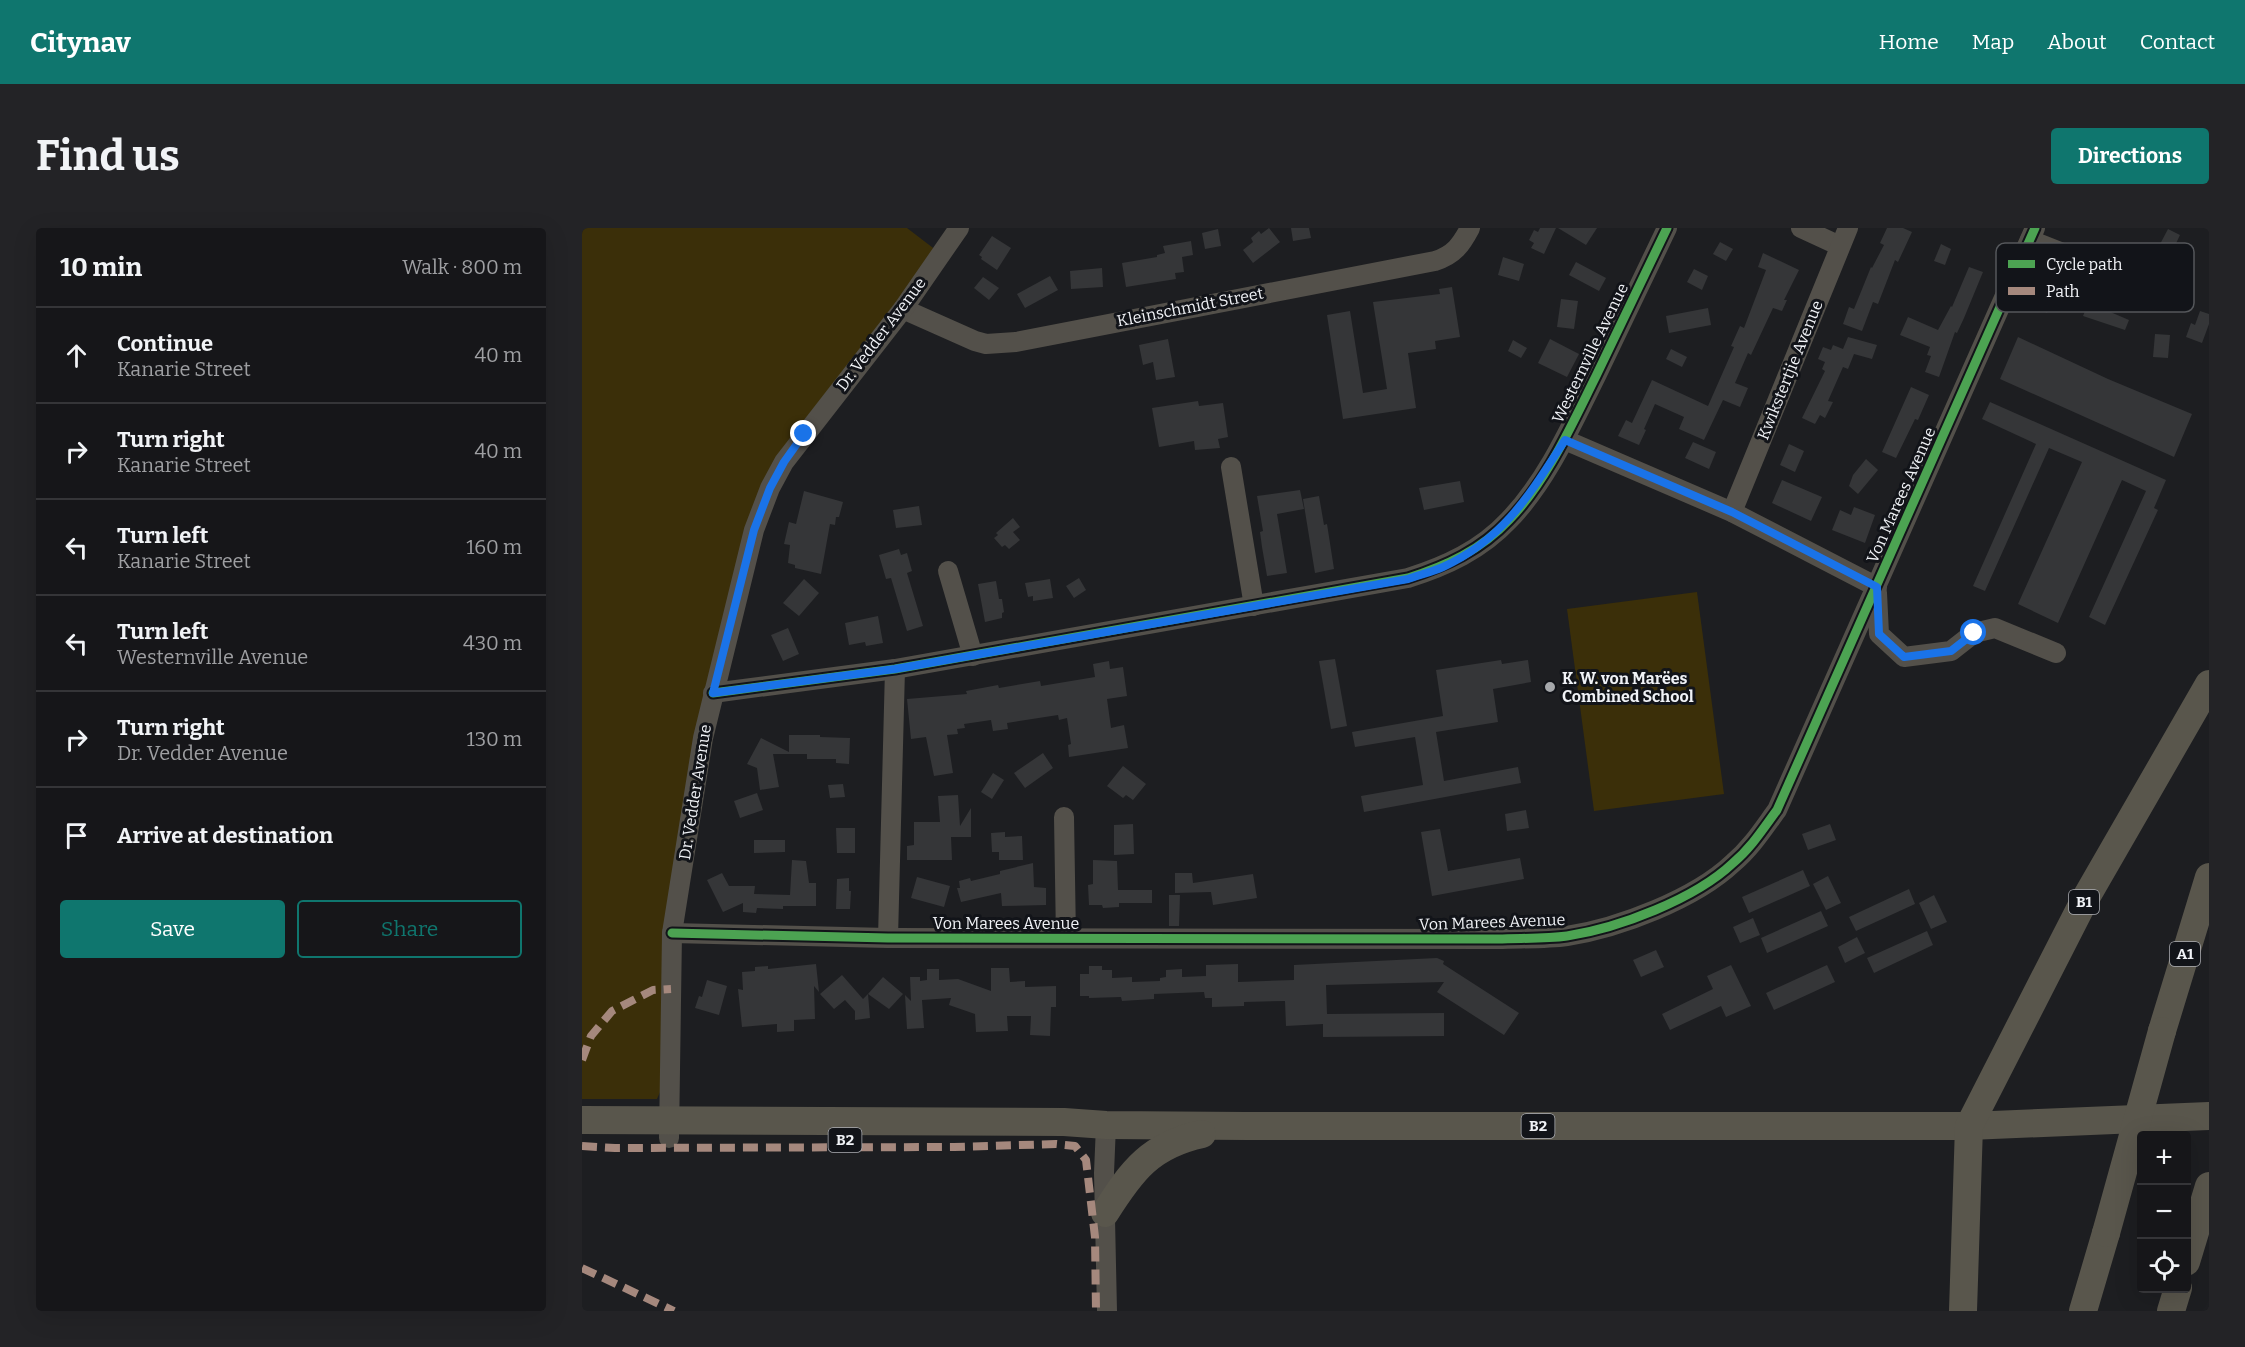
<!DOCTYPE html>
<meta charset="utf-8">
<style>
:root{--surface:#161619;--page:#232326;--text:#f1f3f6;--muted:#9e9fa2;--line:#353538;--accent:#0f766e}
body{margin:0;font-family:Bitter,serif;background:var(--page);color:var(--text)}
.controls{position:absolute;right:18px;bottom:18px;display:grid;overflow:hidden;border-radius:6px;box-shadow:0 6px 24px #0002}
.controls button{width:54px;height:54px;display:grid;place-items:center;padding:0;border:0;border-bottom:2px solid var(--line);background:var(--surface);color:var(--text);font:30px sans-serif}
.stop{position:absolute;width:18px;height:18px;margin:-14px;border:4px solid #1a73e8;border-radius:50%;background:#fff}
.stop.end{background:#1a73e8;border-color:#fff;box-shadow:0 2px 6px #0008}
.list{margin:0;padding:0;list-style:none}
h2{display:flex;justify-content:space-between;align-items:center;height:78px;margin:0;padding:0 24px;font-size:26px}
h2 small{font-size:20px;font-weight:400;color:var(--muted)}
.list li{display:grid;grid-template-columns:39px 1fr auto;gap:18px;align-items:center;box-sizing:border-box;height:96px;padding:0 24px;border-top:2px solid var(--line)}
.list b{display:block;font-size:22px;white-space:nowrap}
.list p{margin:0;font-size:20px;white-space:nowrap;color:var(--muted)}
.list em{font-size:20px;font-style:normal;color:var(--muted)}
.actions{display:flex;gap:12px;padding:18px 24px}
.actions a{flex:1;padding:14px 0;border:2px solid var(--accent);border-radius:6px;text-align:center;font-size:21px;color:var(--accent)}
.actions .main{background:var(--accent);color:#fff}
.icon{flex:none;width:33px;height:33px;fill:none;stroke:currentColor;stroke-width:2;stroke-linecap:round;stroke-linejoin:round}
.map{position:relative;flex:none;width:1627px;height:1083px;overflow:hidden;border-radius:6px}
header{display:flex;align-items:center;gap:36px;box-sizing:border-box;height:84px;padding:0 30px;background:var(--accent);color:#fff}
header strong{font-size:28px}
nav{display:flex;gap:33px;margin-inline-start:auto;font-size:21px}
.intro{display:flex;align-items:center;justify-content:space-between;box-sizing:border-box;height:144px;padding:0 36px}
h1{margin:0;font-size:42px}
.button{padding:15px 27px;border-radius:6px;background:var(--accent);color:#fff;font-size:21px;font-weight:700}
main{display:flex;gap:36px;padding:0 36px}
aside{flex:1;background:var(--surface);border-radius:6px;box-shadow:0 6px 24px #0002}
.map>svg:first-child{display:block}
</style>
<header>
<strong>Citynav</strong>
<nav><a>Home</a><a>Map</a><a>About</a><a>Contact</a></nav>
</header>
<div class="intro"><h1>Find us</h1><a class="button">Directions</a></div>
<main>
<aside>
<h2>10 min<small>Walk · 800 m</small></h2>
<ul class="list">
<li><svg class="icon" aria-label="ahead" viewBox="0 0 24 24"><path d="M12 20V5M6 11l6-6 6 6"/></svg><div><b>Continue</b><p>Kanarie Street</p></div><em>40 m</em></li>
<li><svg class="icon" aria-label="right" viewBox="0 0 24 24"><path d="M7 20v-9h11M14 6l5 5-5 5"/></svg><div><b>Turn right</b><p>Kanarie Street</p></div><em>40 m</em></li>
<li><svg class="icon" aria-label="left" viewBox="0 0 24 24"><path d="M17 20v-9H6M10 6l-5 5 5 5"/></svg><div><b>Turn left</b><p>Kanarie Street</p></div><em>160 m</em></li>
<li><svg class="icon" aria-label="left" viewBox="0 0 24 24"><path d="M17 20v-9H6M10 6l-5 5 5 5"/></svg><div><b>Turn left</b><p>Westernville Avenue</p></div><em>430 m</em></li>
<li><svg class="icon" aria-label="right" viewBox="0 0 24 24"><path d="M7 20v-9h11M14 6l5 5-5 5"/></svg><div><b>Turn right</b><p>Dr. Vedder Avenue</p></div><em>130 m</em></li>
<li><svg class="icon" aria-label="arrive" viewBox="0 0 24 24"><path d="M6 21V4h12l-3 4 3 4H6"/></svg><div><b>Arrive at destination</b></div></li>
</ul>
<div class="actions"><a class="main">Save</a><a>Share</a></div>
</aside>
<div class="map">
<svg width="1627" height="1083" viewBox="0 0 1627 1083">
<rect width="100%" height="100%" fill="#1d1e21"/>
<g fill="#3b2f09">
<path d="M0 0H325L359 26 223 206 172 302 90 705 88 841 75 871H0Z"/>
<path d="M1115 364 1142 566 1012 583 985 381Z"/>
</g>
<g fill="#353638">
<path d="M687 0 698 14 671 35 661 22 671 14 669 10 677 3 679 6Z"/>
<path d="M709 0H727L729 10 711 13Z"/>
<path d="M958 0H974L962 26 949 20 952 15 947 12 952 2 956 4Z"/>
<path d="M976 0H1015L1004 17Z"/>
<path d="M1305 0H1321L1330 4 1316 34 1313 32 1296 76 1291 74 1280 103 1261 96 1267 79 1272 81 1289 39 1290 40 1302 17 1298 15Z"/>
<path d="M636 1 639 18 623 21 620 5Z"/>
<path d="M1586 1 1598 7 1589 26 1576 20Z"/>
<path d="M410 8 429 20 415 42 399 31 400 29 397 27Z"/>
<path d="M609 13 611 27 600 29 602 44 593 45 594 51 544 59 540 35 575 29V27L583 25 581 18Z"/>
<path d="M1138 14 1151 21 1144 33 1131 26Z"/>
<path d="M1359 16 1369 21 1363 37 1352 33Z"/>
<path d="M1181 25 1217 42 1202 72H1205L1200 83 1191 80 1169 127 1166 125 1153 155 1166 160 1158 179 1141 172 1122 212 1097 201 1102 189 1073 176 1062 201 1064 202 1057 217 1036 208 1044 192 1050 195 1070 152 1126 178 1152 119 1149 118 1158 98 1162 100 1184 42 1176 39Z"/>
<path d="M921 29 942 36 937 53 916 47Z"/>
<path d="M994 34 1024 50 1017 63 987 47Z"/>
<path d="M1387 39 1401 44 1382 90 1375 105 1373 104 1357 149 1343 144 1349 128 1345 127 1348 119 1318 107 1326 89 1356 102 1369 78 1370 79Z"/>
<path d="M520 40 521 59 489 61 488 43Z"/>
<path d="M1112 41 1126 48 1120 62 1105 54Z"/>
<path d="M468 48 476 62 443 80 435 66Z"/>
<path d="M401 49 417 60 407 72 392 60Z"/>
<path d="M1460 55 1470 60 1467 67 1473 69 1465 85 1449 77Z"/>
<path d="M870 59 878 109 853 113 854 121 826 125 834 180 761 191 745 87 768 83 781 165 805 161 791 74 858 66 857 61Z"/>
<path d="M979 71 996 73 992 101 975 99Z"/>
<path d="M1510 72 1527 79 1526 83 1547 92 1543 102 1501 88 1506 76 1509 77Z"/>
<path d="M1126 80 1129 97 1087 105 1084 88Z"/>
<path d="M1618 83 1627 86V96L1620 115 1604 109 1609 95 1613 97Z"/>
<path d="M1573 106 1588 107 1586 130 1571 129Z"/>
<path d="M1266 109 1295 117 1290 131 1272 126 1266 141 1261 139 1246 173 1251 174 1243 190 1238 187 1233 196 1220 190 1243 143 1240 141 1243 134 1236 131 1241 119 1249 122 1251 117 1261 121Z"/>
<path d="M1436 109 1526 151 1610 186 1592 229 1418 151Z"/>
<path d="M586 111 593 149 574 152 571 134 561 137 557 117Z"/>
<path d="M968 111 997 126 985 149 956 135Z"/>
<path d="M931 112 945 120 939 130 926 123Z"/>
<path d="M1089 121 1105 129 1100 139 1084 131Z"/>
<path d="M1329 159 1347 167 1336 192 1333 191 1314 230 1300 224Z"/>
<path d="M616 173 617 178 641 175 646 209 636 211 638 220 613 222 612 213 577 219 570 180Z"/>
<path d="M1408 174 1584 252 1572 280 1576 282 1523 397 1507 389 1564 263 1540 252 1476 395 1436 376 1500 234 1467 220 1403 363 1391 358 1454 216 1400 191Z"/>
<path d="M1111 214 1134 224 1127 241 1103 230Z"/>
<path d="M1207 216 1222 223 1213 244 1198 237Z"/>
<path d="M1284 231 1296 242 1276 266 1267 258 1271 247Z"/>
<path d="M1200 252 1240 269 1229 293 1190 275Z"/>
<path d="M878 253 882 274 842 282 837 260Z"/>
<path d="M718 262 722 281 695 286 705 345 685 348 680 319 678 304 681 303 675 268Z"/>
<path d="M222 263 261 274 257 289H254L253 297 248 296 239 346 213 340V337L206 335 208 317 202 316 207 294 214 296Z"/>
<path d="M737 268 742 297 745 296 752 341 733 345 721 271Z"/>
<path d="M337 278 340 297 314 300 311 282Z"/>
<path d="M1272 279 1293 287 1283 315 1250 302 1258 282 1269 287Z"/>
<path d="M431 290 438 299 431 304 438 312 427 321 423 317 420 319 412 310 416 307 414 305Z"/>
<path d="M317 321 319 327 325 325 330 343 325 345 341 398 325 403 309 350 304 351 297 327Z"/>
<path d="M497 350 504 362 492 370 484 358Z"/>
<path d="M222 351 237 365 217 388 201 375Z"/>
<path d="M468 351 471 370 451 373V368L446 369 443 355Z"/>
<path d="M414 353 417 371H420L422 384 420 385V390L403 394 396 356Z"/>
<path d="M296 388 301 415 284 418 283 414 267 417 263 395Z"/>
<path d="M206 400 217 426 201 433 189 407Z"/>
<path d="M753 431 765 498 749 501 737 433Z"/>
<path d="M919 432 920 436 946 432 949 454 911 461 916 494 854 504 862 553 936 539 939 555 782 584 779 568 841 557 833 509 773 519 770 504 861 488 854 442Z"/>
<path d="M527 433 528 441 541 439 545 468 525 471 529 500 542 497 546 520 487 529 486 517 489 516 485 490 477 492 476 487 425 495 426 501 411 503 409 492 382 496 383 500 375 501 376 506 365 507 371 545 352 548 344 509 329 511 325 471 385 466 384 463 416 457 417 460 458 453 459 458 513 449 511 436Z"/>
<path d="M207 507H238V509L268 510 267 536 254 535V531H225V526H191L197 559 178 562 175 540 165 536 179 510 207 524Z"/>
<path d="M461 525 471 540 443 560 432 545Z"/>
<path d="M541 538 564 556 551 572 544 567 541 570 525 558Z"/>
<path d="M411 545 422 552 410 571 399 564Z"/>
<path d="M261 556 263 569 248 570 246 557Z"/>
<path d="M175 565 181 582 158 590 152 573Z"/>
<path d="M376 567 378 598 389 580V609H369L370 632H325V618L332 617V594H358L356 568Z"/>
<path d="M944 582 947 600 925 603 923 586Z"/>
<path d="M551 596 552 626 532 627V597Z"/>
<path d="M1248 596 1254 612 1226 622 1220 606Z"/>
<path d="M254 600H273V625H255Z"/>
<path d="M858 601 866 643 938 630 942 651 850 668 839 604Z"/>
<path d="M423 604V609L440 608 441 632H417V624H410L409 605Z"/>
<path d="M172 612H203V624L172 625Z"/>
<path d="M210 632 224 633 227 655H234V678H201V681L175 680 174 685 161 684V675L141 684 125 652 140 645 147 658H173L172 666 208 667Z"/>
<path d="M511 632 535 633 536 662H570V675H537V679L521 680 520 677H507L506 657 511 656Z"/>
<path d="M451 635 452 659 464 660V677L420 678 419 665 379 674 375 660H378L377 653 388 650 389 653 418 646V643Z"/>
<path d="M1221 642 1228 658 1167 685 1160 669Z"/>
<path d="M593 645H610L611 655 671 646 675 670 631 677 629 664 593 665Z"/>
<path d="M1246 648 1259 675 1244 682 1231 656Z"/>
<path d="M335 649 368 658 362 679 329 670Z"/>
<path d="M267 650V663H269L268 681H254L255 651Z"/>
<path d="M1327 661 1333 676 1274 703 1267 689Z"/>
<path d="M587 667H598L597 698H587Z"/>
<path d="M1352 667 1365 694 1349 701 1337 675Z"/>
<path d="M1239 683 1246 698 1185 725 1179 710Z"/>
<path d="M1171 690 1178 707 1158 715 1151 699Z"/>
<path d="M1345 703 1351 717 1292 745 1285 730Z"/>
<path d="M1275 709 1283 725 1263 735 1256 719Z"/>
<path d="M1074 722 1082 739 1059 749 1051 732Z"/>
<path d="M855 730 862 733 861 736 937 785 922 807 855 764 862 754 744 757 745 786 862 785V808L741 809V796L704 798 703 773 662 774V778L630 779V770H623L622 764 572 766V771L540 773 539 769 507 770V768H498V746H507V738H520V742H530V750L550 749V754L578 753V750L584 749V742L600 741V749L624 748V737L656 736V754L712 752V737Z"/>
<path d="M234 736 237 764 232 758 233 791 212 792V803L195 804V796L160 799 156 761 161 762 160 744 173 743V739L186 738V741Z"/>
<path d="M1149 737 1169 778 1144 789 1139 778 1088 802 1080 786 1131 761 1125 748Z"/>
<path d="M1245 737 1253 754 1192 782 1184 765Z"/>
<path d="M409 740H427L428 754 443 753V759L474 758V779H469L468 808 448 807 449 788H425L426 803 394 804 393 786 367 777 369 770 340 772 342 800 325 801 323 767 329 773 328 749H338V753L345 752V741H357V752L376 751 409 763Z"/>
<path d="M260 747 281 771 286 766 288 790 273 792V783L263 772 252 781 238 766Z"/>
<path d="M301 749 321 766 307 781 286 766Z"/>
<path d="M125 752 145 758 137 787 113 780 117 768 120 769Z"/>
</g>
<g fill="none" stroke-linecap="round" stroke-linejoin="round">
<g stroke="#53504a" stroke-width="20">
<path d="M1219 0 1258 18"/>
<path d="M1448 12 1579 64"/>
<path d="M321 81 393 113 404 116 434 114 853 33C872 27 879 17 888 0"/>
<path d="M983 212 1150 284 1295 359"/>
<path d="M649 239 672 378"/>
<path d="M1150 284 1266 0"/>
<path d="M366 343 391 428"/>
<path d="M1295 365 1297 406 1322 429 1369 423 1392 405 1413 400 1474 425"/>
<path d="M131 465 313 441 826 350C864 338 899 322 927 292 965 253 990 196 1014 148 1038 99 1061 49 1085 0"/>
<path d="M482 589 484 710"/>
<path d="M90 705 306 710 916 711C939 710 963 711 985 708 1037 700 1113 671 1151 635 1169 620 1181 601 1195 582L1453 0"/>
<path d="M306 710 313 441"/>
<path d="M524 897 522 945 525 1083"/>
<path d="M87 910 90 705 121 510 172 302 188 260 202 234 321 81 377 0"/>
</g>
<g stroke="#59564c" stroke-width="28">
<path d="M1580 803 1627 649"/>
<path d="M0 892 482 894 524 897 664 898H1387L1627 888"/>
<path d="M523 985C550 942 569 917 620 906"/>
<path d="M1604 1034 1627 958"/>
<path d="M1381 1083 1387 898 1502 673 1627 456"/>
<path d="M1501 1083 1524 1005"/>
<path d="M1589 1083 1596 1060"/>
</g>
<path stroke="#59564c" stroke-width="28" d="M1524 1005 1580 803"/>
<g stroke="#a5887d" stroke-width="8" stroke-dasharray="15 8" stroke-linecap="butt">
<path d="M0 832 9 808 30 783 71 762 89 761"/>
<path d="M0 918 33 920 372 919 474 916 493 918 504 932 513 1009 514 1083"/>
<path d="M0 1040 92 1083"/>
</g>
<g stroke="#121419" stroke-width="13">
<g id="cycleway">
<path d="M131 465 313 441 826 350C864 338 899 322 927 292 965 253 990 196 1014 148 1038 99 1061 49 1085 0"/>
<path d="M90 705 306 710 916 711C939 710 963 711 985 708 1037 700 1113 671 1151 635 1169 620 1181 601 1195 582L1453 0"/>
</g>
</g>
<use href="#cycleway" stroke="#4ca352" stroke-width="9"/>
</g>
<g fill="none" stroke-linecap="round" stroke-linejoin="round">
<path stroke="#1a73e8" stroke-width="8" d="M222 206 202 234 188 260 172 302 131 465 313 441 826 351C837 347 850 344 861 339 922 311 948 266 983 212L1150 284 1295 359 1297 406 1322 429 1369 423 1392 405"/>
</g>
<circle fill="#a6a8ab" stroke="#121419" stroke-width="2" cx="968" cy="459" r="6"/>
<g text-anchor="middle" dominant-baseline="central" stroke-width="6" stroke-linejoin="round" paint-order="stroke">
<g fill="#121419" stroke="#adafb4" stroke-width="1.5">
<rect x="1487" y="662" width="30" height="24" rx="4.5"/>
<rect x="1588" y="714" width="30" height="24" rx="4.5"/>
<rect x="939.5" y="886" width="33" height="24" rx="4.5"/>
<rect x="246.5" y="900" width="33" height="24" rx="4.5"/>
</g>
<g font-size="15" font-weight="bold" fill="#f0f2f6">
<text x="1502" y="674">B1</text>
<text x="1603" y="726">A1</text>
<text x="956" y="898">B2</text>
<text x="263" y="912">B2</text>
</g>
<g font-size="16" fill="#f0f2f6" stroke="#121419">
<text transform="translate(608 79) rotate(-11)">Kleinschmidt Street</text>
<text transform="translate(299 106) rotate(-53)">Dr. Vedder Avenue</text>
<text transform="translate(1008 125) rotate(-64)">Westernville Avenue</text>
<text transform="translate(1208 142) rotate(-68)">Kwikstertjie Avenue</text>
<text transform="translate(1319 267) rotate(-66)">Von Marees Avenue</text>
<text transform="translate(113 564) rotate(-81)">Dr. Vedder Avenue</text>
<text transform="translate(910 694) rotate(-2)">Von Marees Avenue</text>
<text x="424" y="695">Von Marees Avenue</text>
</g>
<g font-size="16" font-weight="bold" fill="#f0f2f6" stroke="#121419" text-anchor="start">
<text x="980" y="450">K. W. von Marëes<tspan x="980" dy="18">Combined School</tspan></text>
</g>
</g>
<rect x="1414" y="15" width="198" height="69" rx="9" fill="#121419" stroke="#55575b" stroke-width="1.5"/>
<rect x="1426" y="32" width="27" height="8" fill="#4ca352"/>
<rect x="1426" y="59" width="27" height="8" fill="#a5887d"/>
<g font-size="16" fill="#f0f2f6">
<text x="1464" y="42">Cycle path</text>
<text x="1464" y="69">Path</text>
</g>
</svg>
<div class="controls">
<button>+</button>
<button>−</button>
<button><svg class="icon" aria-label="locate" viewBox="0 0 24 24"><circle cx="12" cy="12" r="6"/><path d="M12 2v4M12 18v4M2 12h4M18 12h4"/></svg></button>
</div>
<div class="stop" style="left:1392px;top:405px"></div>
<div class="stop end" style="left:222px;top:206px"></div>
</div>
</main>
